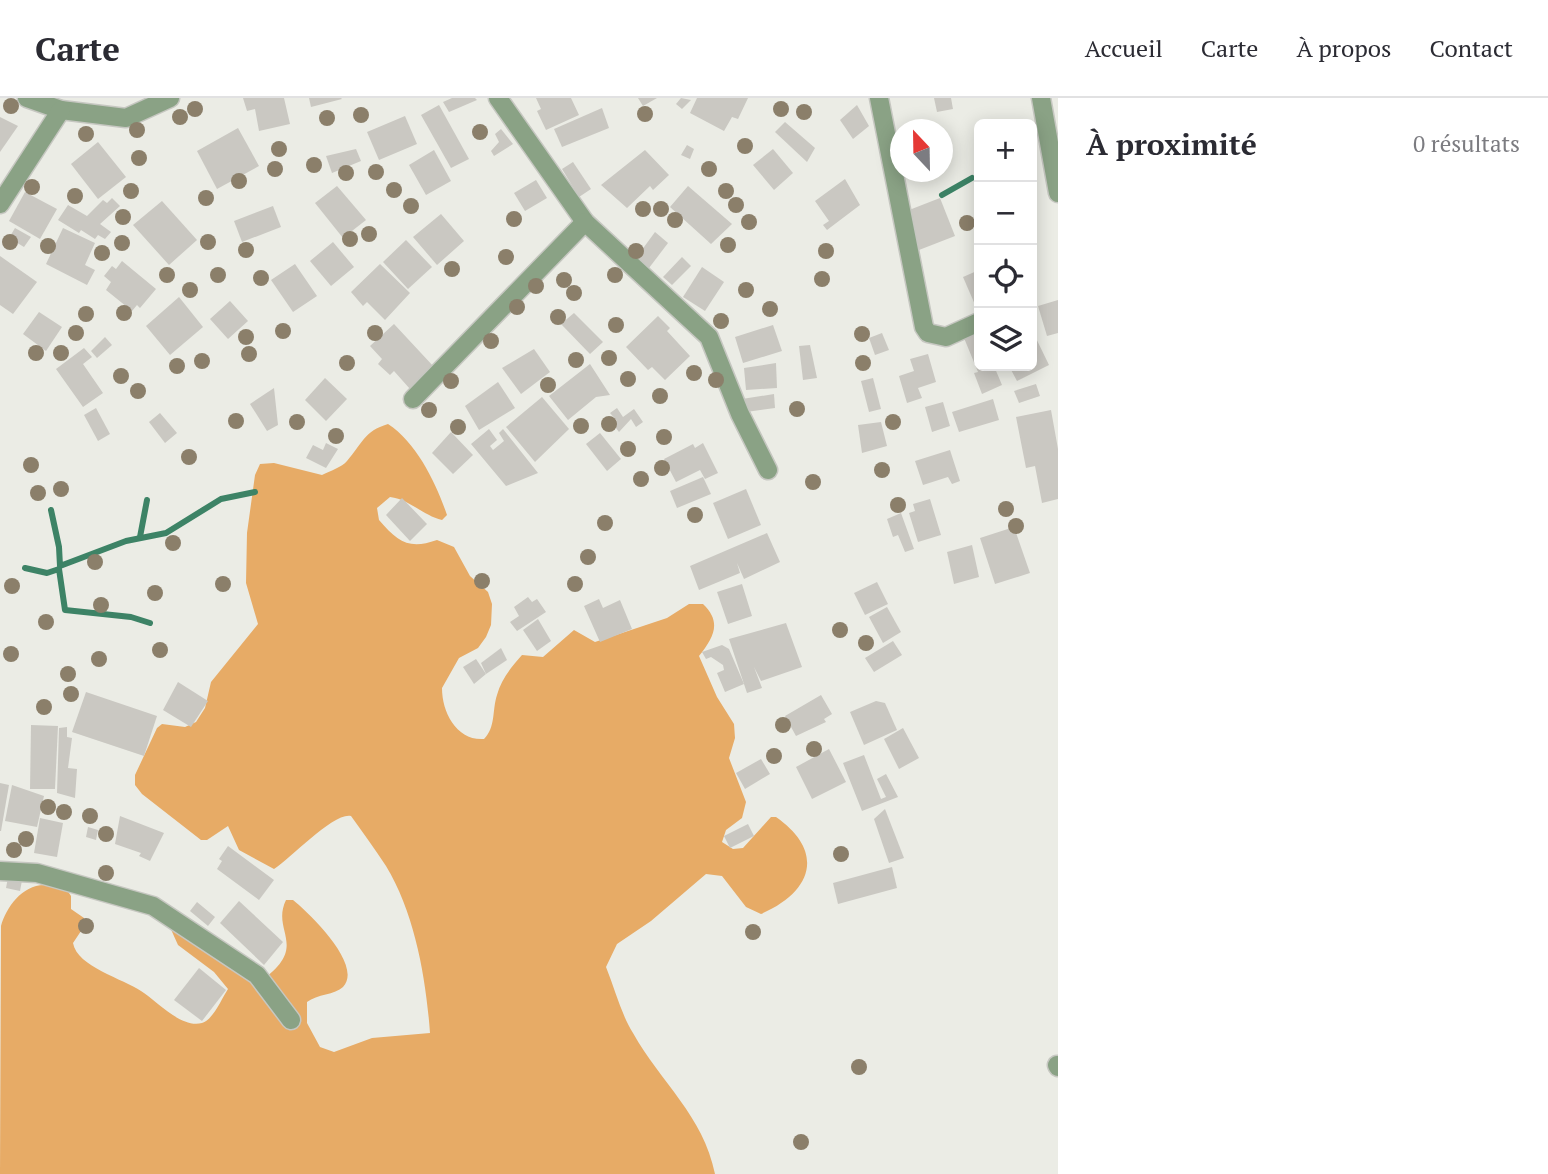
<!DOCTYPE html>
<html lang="fr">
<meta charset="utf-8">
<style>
:root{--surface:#fff;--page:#f2f2f3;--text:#2b2b33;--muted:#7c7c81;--line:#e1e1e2}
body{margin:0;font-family:"PT Serif",serif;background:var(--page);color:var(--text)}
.controls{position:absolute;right:21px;top:21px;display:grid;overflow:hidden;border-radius:10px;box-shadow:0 4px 18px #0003}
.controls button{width:63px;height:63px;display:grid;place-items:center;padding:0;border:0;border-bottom:2px solid var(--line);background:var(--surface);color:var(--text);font:35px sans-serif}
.compass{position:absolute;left:890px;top:21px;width:63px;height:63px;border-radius:50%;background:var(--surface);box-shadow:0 4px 18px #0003;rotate:338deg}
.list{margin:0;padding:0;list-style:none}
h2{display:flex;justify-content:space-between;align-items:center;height:91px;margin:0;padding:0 28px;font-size:30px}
h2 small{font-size:23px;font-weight:400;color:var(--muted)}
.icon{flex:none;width:38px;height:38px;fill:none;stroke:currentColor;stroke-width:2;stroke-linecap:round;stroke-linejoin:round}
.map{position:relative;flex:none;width:1058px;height:1076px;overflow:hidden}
header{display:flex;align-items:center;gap:42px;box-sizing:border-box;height:98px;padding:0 35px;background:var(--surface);border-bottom:2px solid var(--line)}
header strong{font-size:33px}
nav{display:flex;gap:38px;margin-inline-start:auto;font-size:24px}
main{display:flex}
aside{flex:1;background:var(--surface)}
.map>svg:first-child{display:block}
</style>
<header>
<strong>Carte</strong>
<nav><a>Accueil</a><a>Carte</a><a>À propos</a><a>Contact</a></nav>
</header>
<main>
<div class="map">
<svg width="1058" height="1076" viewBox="0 0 1058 1076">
<rect width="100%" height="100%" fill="#ebece5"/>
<path fill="#e7ab66" d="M388 326C417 345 436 385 447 417L442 422C422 417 409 401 390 399L377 410 379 422C398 444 409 452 437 442L454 449 470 478 488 494 492 506 491 527 486 539 478 550 459 560 442 590C442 615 457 643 484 641 496 629 492 612 497 597 501 582 511 569 522 557L543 559 574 532 595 544 667 520 689 506H703C722 524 714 539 699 558L717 599 734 626 735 640 729 660 746 704 742 720 726 732 722 744 733 751 743 750 771 719H776C826 754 812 794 761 816L746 809 722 778 706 776 651 823 617 846 606 869C615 891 621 916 633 935 661 985 703 1017 715 1076H0L1 828C6 810 22 787 44 787 51 786 60 791 67 792L71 798V811L84 820 83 830 73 845C77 869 124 881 141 893 156 902 181 931 202 925 213 922 222 900 228 891L214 874 178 847 169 827 265 880C308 847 271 833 286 802H293C308 814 364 867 343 889 335 897 317 896 307 904V925L320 949 334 954 372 940 430 935C426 880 415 816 386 768 375 751 363 735 351 718 334 714 291 760 274 771L239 752 228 728 207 742H201L142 696 135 687V677L157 630 162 626 185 629 196 624 205 610 211 584 258 526 246 485 247 435 255 377 260 366 274 365 322 377C330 373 342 369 347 363 362 346 364 333 388 326Z"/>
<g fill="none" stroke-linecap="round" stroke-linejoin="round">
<g stroke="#3d8366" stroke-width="6">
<path d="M942 97 972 80"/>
<path d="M51 412 59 449 60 468 126 443 166 435 221 401 255 394"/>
<path d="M140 439 147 402"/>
<path d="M25 470 47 475 59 471 65 512 131 519 150 525"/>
</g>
</g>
<g fill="#cac8c2">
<path d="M243 0H284L290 26 259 33 255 11 247 13Z"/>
<path d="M309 0H341L342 1 311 9Z"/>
<path d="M452 0H475L477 2 449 14 443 4Z"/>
<path d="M536 0H571L579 17 546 32 537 13 541 11Z"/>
<path d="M638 0H657L643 8Z"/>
<path d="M681 0 691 2 682 11 676 6Z"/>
<path d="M697 0H748L738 21 732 19 724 33 690 15Z"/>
<path d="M934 0H951L953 11 937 14Z"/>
<path d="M439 7 469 61 451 70 421 17Z"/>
<path d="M857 7 869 28 853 41 840 22Z"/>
<path d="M602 10 609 30 562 49 554 31Z"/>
<path d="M405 18 417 46 379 62 367 34Z"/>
<path d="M0 19 18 28 0 54Z"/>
<path d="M785 24 815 50 807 64 775 34Z"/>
<path d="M238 30 259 68 217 91 197 53Z"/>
<path d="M501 31 513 46 494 58 491 53 499 44 495 36Z"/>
<path d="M98 44 126 79 98 101 71 66Z"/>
<path d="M687 47 694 51 690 61 681 57Z"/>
<path d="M356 51 361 63 332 75 326 58Z"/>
<path d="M773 51 793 75 774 92 753 67Z"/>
<path d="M434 52 451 83 426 97 409 67Z"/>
<path d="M645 52 669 77 653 92 650 88 627 110 601 87Z"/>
<path d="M573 64 591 91 579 99 562 71Z"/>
<path d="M845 81 860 107 827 132 823 127 829 123 815 103Z"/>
<path d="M536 82 547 100 525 113 514 95Z"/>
<path d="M337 88 366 122 343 140 315 105Z"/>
<path d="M688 88 732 126 711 146 670 109Z"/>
<path d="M25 94 57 111 40 141 9 123Z"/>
<path d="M112 100 120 108 100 126 111 134 105 141 98 137 95 141 81 132 79 135 58 122 68 107 87 118 103 102 107 105Z"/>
<path d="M940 100 955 138 919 152 904 114Z"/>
<path d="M162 103 197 142 169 167 133 127Z"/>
<path d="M273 108 281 129 242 144 234 123Z"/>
<path d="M441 116 464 143 437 167 413 139Z"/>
<path d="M15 130 31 139 24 149 9 140Z"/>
<path d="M63 130 95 145 85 167 95 172 87 187 46 166Z"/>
<path d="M655 134 668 145 649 170 636 160Z"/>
<path d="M406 142 432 169 408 191 383 164Z"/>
<path d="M333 144 354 169 331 188 310 163Z"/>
<path d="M0 158 37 184 13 216 0 207Z"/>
<path d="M682 159 691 168 672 187 663 179Z"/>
<path d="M122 163 156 191 140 210 137 207 132 213 106 192 111 184 104 178 112 168 116 171Z"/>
<path d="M295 166 317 198 293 214 271 182Z"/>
<path d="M380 166 410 195 385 222 367 204 363 208 351 194Z"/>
<path d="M702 169 724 184 705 213 683 199Z"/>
<path d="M979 172V207L976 209 963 179Z"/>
<path d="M179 199 203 229 170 257 146 228Z"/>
<path d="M1058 202V235L1047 238 1038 208Z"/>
<path d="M230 203 248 223 228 241 210 221Z"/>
<path d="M39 214 62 229 46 253 23 236Z"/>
<path d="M574 215 603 244 590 256 561 226Z"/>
<path d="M658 218 670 230 667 233 690 258 665 282 652 269 648 272 626 249Z"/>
<path d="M394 226 434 269 410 291 394 273 390 277 378 266 382 261 370 248Z"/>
<path d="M773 227 782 253 743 265 735 239Z"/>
<path d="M1032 232 1049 267 1017 283 1009 268H1032Z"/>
<path d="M979 234V268H994L1002 287 982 296 974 275 978 274 964 240Z"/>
<path d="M882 235 889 252 875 257 869 240Z"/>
<path d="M105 239 112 247 97 260 91 253Z"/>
<path d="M810 247 817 280 803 282 799 248Z"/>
<path d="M84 250 92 259 83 266 103 295 83 309 56 271Z"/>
<path d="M534 251 550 274 521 296 502 270Z"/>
<path d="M928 256 936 284 918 290 922 300 907 305 899 278 914 273 910 261Z"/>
<path d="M776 265 777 290 746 292 744 270Z"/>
<path d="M590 266 610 297 596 299 568 322 549 298Z"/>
<path d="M325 280 347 301 326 323 305 302Z"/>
<path d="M873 280 881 311 869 314 861 283Z"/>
<path d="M498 284 515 310 479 332 465 308Z"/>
<path d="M1036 286 1040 298 1019 305 1014 293Z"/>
<path d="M274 290 278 327 267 333 250 306Z"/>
<path d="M774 296 775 310 746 314 742 301Z"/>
<path d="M542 299 569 331 535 364 506 329Z"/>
<path d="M993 301 999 322 959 334 952 314Z"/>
<path d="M943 304 950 328 932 334 925 309Z"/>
<path d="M96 310 110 336 98 343 84 317Z"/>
<path d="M617 310 623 319 634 311 643 324 636 329 631 321 619 334 613 326 617 323 610 315Z"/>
<path d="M1051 312 1058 351V401L1042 405 1035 368 1026 370 1016 319Z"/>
<path d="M160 315 177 335 165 345 149 324Z"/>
<path d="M881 324 887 348 862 355 858 327Z"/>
<path d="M489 331 497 342 490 348 493 352 504 343 499 335 503 331 538 375 506 388 471 346Z"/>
<path d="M451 334 473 357 453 376 432 355Z"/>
<path d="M600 335 621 361 607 373 586 346Z"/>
<path d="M326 345 338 351 326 370 306 360 313 347 323 352Z"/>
<path d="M703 345 718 375 705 381 700 372 676 384 664 361 693 346 695 350Z"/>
<path d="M950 352 960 383 952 386 948 379 923 387 915 363Z"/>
<path d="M703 379 711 396 677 410 670 393Z"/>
<path d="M746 391 761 427 728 441 713 405Z"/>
<path d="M402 400 427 426 410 443 386 417Z"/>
<path d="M930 401 941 437 918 444 909 415 915 413 913 406Z"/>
<path d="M901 415 914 451 905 454 898 437 893 439 887 421Z"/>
<path d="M1014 429 1030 475 995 486 980 440Z"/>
<path d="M767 435 780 464 744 481 737 465 740 475 699 492 690 468Z"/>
<path d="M972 447 979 479 954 486 947 454Z"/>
<path d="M877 484 888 506 865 517 854 495Z"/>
<path d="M742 486 752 518 728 526 717 494Z"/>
<path d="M528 499 532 504 537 501 546 514 517 533 510 524 519 518 514 509Z"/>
<path d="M599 501 603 510 620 502 632 531 600 544 584 508Z"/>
<path d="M887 509 901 534 883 545 869 519Z"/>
<path d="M538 521 551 543 537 553 523 532Z"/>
<path d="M786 525 802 569 761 583 754 569 762 590 747 595 729 541Z"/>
<path d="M893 543 902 557 874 574 865 560Z"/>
<path d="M722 547 729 551 744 586 725 594 717 575 724 572 723 567 711 559 706 561 702 554Z"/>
<path d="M501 550 507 562 486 576 481 565Z"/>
<path d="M476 561 486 576 474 586 463 569Z"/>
<path d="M178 584 208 603 191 629 163 612Z"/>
<path d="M86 594 157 618 144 658 72 634Z"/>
<path d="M821 597 832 616 824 621 826 624 796 638 785 618Z"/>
<path d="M876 603 885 605 897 632 864 647 850 614Z"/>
<path d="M31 627 58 628 55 691H30Z"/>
<path d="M67 629V639L72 640 68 670 77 671 75 700 57 695 59 630Z"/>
<path d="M903 630 919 660 899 671 884 641Z"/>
<path d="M829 651 846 684 812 701 796 669Z"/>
<path d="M864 657 881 701 886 699 877 681 886 676 898 699 862 713 843 665Z"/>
<path d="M761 661 770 676 745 691 736 675Z"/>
<path d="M0 685 9 687 1 733H0Z"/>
<path d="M12 687 44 698 37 729 5 723Z"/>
<path d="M885 711 904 760 889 765 874 721Z"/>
<path d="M120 718 164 735 150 763 139 758 141 755 115 746Z"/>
<path d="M40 720 63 725 57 759 34 755Z"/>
<path d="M748 726 754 738 730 750 724 738Z"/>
<path d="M88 729 98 732 96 742 86 739Z"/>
<path d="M228 748 274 782 259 802 217 771 222 763 219 761Z"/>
<path d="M892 769 897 790 838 806 833 785Z"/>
<path d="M9 774 23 777 20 793 6 790Z"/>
<path d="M239 803 283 844 264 867 220 825Z"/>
<path d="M197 804 215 819 208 828 190 813Z"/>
<path d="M199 870 226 892 202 923 174 902Z"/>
</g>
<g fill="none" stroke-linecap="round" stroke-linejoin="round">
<g stroke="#c6c7c1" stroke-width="21">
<g id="street">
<path d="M27 0 61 12 126 20 170 0"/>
<path d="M498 0 585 124 709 239 740 316 768 372"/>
<path d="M879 0 924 229 928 235 946 239 979 224"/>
<path d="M1041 0 1058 95"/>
<path d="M0 106 61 12"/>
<path d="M413 301 585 124"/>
<path d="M0 773 37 775 153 808 257 877 291 922"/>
<path d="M1057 967 1058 969"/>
</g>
</g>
<use href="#street" stroke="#8aa285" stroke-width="18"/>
</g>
<g fill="#8b7f6a">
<circle cx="11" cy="8" r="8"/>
<circle cx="195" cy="11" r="8"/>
<circle cx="781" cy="11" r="8"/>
<circle cx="804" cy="14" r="8"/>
<circle cx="645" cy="16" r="8"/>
<circle cx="361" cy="17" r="8"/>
<circle cx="180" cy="19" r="8"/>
<circle cx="327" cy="20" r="8"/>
<circle cx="137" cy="32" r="8"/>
<circle cx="480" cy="34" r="8"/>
<circle cx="86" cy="36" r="8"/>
<circle cx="745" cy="48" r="8"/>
<circle cx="279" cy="51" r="8"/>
<circle cx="139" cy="60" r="8"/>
<circle cx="314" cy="67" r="8"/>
<circle cx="275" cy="71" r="8"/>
<circle cx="709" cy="71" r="8"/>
<circle cx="376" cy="74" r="8"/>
<circle cx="346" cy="75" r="8"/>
<circle cx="239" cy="83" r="8"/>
<circle cx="32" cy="89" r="8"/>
<circle cx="394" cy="92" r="8"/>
<circle cx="131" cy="93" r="8"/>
<circle cx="726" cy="93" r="8"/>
<circle cx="75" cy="98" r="8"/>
<circle cx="206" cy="100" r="8"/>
<circle cx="736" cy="107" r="8"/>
<circle cx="411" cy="108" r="8"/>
<circle cx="643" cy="111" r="8"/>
<circle cx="661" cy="111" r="8"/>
<circle cx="123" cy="119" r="8"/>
<circle cx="514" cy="121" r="8"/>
<circle cx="675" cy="122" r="8"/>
<circle cx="749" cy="124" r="8"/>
<circle cx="967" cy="125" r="8"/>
<circle cx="369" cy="136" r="8"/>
<circle cx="350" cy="141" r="8"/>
<circle cx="10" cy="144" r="8"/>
<circle cx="208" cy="144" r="8"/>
<circle cx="122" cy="145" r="8"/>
<circle cx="728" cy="147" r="8"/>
<circle cx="48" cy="148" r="8"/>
<circle cx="246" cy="152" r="8"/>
<circle cx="636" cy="153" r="8"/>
<circle cx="826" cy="153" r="8"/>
<circle cx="102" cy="155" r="8"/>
<circle cx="506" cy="159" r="8"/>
<circle cx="452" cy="171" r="8"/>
<circle cx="167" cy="177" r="8"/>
<circle cx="218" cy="177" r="8"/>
<circle cx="615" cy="177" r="8"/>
<circle cx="261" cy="180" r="8"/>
<circle cx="822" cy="181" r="8"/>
<circle cx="564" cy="182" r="8"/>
<circle cx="536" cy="188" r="8"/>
<circle cx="190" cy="192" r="8"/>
<circle cx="746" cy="192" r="8"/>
<circle cx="574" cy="195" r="8"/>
<circle cx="517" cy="209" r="8"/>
<circle cx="770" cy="211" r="8"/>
<circle cx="124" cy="215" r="8"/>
<circle cx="86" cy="216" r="8"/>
<circle cx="558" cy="219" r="8"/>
<circle cx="721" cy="223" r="8"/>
<circle cx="616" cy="227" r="8"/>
<circle cx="283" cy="233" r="8"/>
<circle cx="76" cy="235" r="8"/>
<circle cx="375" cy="235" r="8"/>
<circle cx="862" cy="236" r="8"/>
<circle cx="246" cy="239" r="8"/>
<circle cx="491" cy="243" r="8"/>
<circle cx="36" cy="255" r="8"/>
<circle cx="61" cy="255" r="8"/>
<circle cx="249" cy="256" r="8"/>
<circle cx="609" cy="260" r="8"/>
<circle cx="576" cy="262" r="8"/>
<circle cx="202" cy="263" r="8"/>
<circle cx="347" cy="265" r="8"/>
<circle cx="863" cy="265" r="8"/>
<circle cx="177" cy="268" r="8"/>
<circle cx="694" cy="275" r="8"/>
<circle cx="121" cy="278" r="8"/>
<circle cx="628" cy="281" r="8"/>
<circle cx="716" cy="282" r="8"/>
<circle cx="451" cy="283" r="8"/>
<circle cx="548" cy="287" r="8"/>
<circle cx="138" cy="293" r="8"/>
<circle cx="660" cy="298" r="8"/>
<circle cx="797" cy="311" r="8"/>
<circle cx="429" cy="312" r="8"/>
<circle cx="236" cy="323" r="8"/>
<circle cx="297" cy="324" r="8"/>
<circle cx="893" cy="324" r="8"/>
<circle cx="609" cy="326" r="8"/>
<circle cx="581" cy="328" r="8"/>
<circle cx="458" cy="329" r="8"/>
<circle cx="336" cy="338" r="8"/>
<circle cx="664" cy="339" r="8"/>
<circle cx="628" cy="351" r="8"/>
<circle cx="189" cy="359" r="8"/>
<circle cx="31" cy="367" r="8"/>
<circle cx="662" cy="370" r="8"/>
<circle cx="882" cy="372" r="8"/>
<circle cx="641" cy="381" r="8"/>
<circle cx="813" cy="384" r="8"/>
<circle cx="61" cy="391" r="8"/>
<circle cx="38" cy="395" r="8"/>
<circle cx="898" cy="407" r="8"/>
<circle cx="1006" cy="411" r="8"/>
<circle cx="695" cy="417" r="8"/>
<circle cx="605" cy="425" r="8"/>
<circle cx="1016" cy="428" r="8"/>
<circle cx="173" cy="445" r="8"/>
<circle cx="588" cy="459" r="8"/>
<circle cx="95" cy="464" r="8"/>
<circle cx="482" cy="483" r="8"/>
<circle cx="223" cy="486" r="8"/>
<circle cx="575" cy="486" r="8"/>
<circle cx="12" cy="488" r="8"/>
<circle cx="155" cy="495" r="8"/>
<circle cx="101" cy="507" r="8"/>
<circle cx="46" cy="524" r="8"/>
<circle cx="840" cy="532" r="8"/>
<circle cx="866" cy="545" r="8"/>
<circle cx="160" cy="552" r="8"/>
<circle cx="11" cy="556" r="8"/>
<circle cx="99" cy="561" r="8"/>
<circle cx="68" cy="576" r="8"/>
<circle cx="71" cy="596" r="8"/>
<circle cx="44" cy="609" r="8"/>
<circle cx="783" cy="627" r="8"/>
<circle cx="814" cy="651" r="8"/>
<circle cx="774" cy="658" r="8"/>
<circle cx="48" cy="709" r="8"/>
<circle cx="64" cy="714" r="8"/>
<circle cx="90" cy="718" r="8"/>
<circle cx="106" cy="736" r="8"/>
<circle cx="26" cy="741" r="8"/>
<circle cx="14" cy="752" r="8"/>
<circle cx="841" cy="756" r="8"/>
<circle cx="106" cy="775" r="8"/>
<circle cx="86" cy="828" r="8"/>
<circle cx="753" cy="834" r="8"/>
<circle cx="859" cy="969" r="8"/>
<circle cx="801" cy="1044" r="8"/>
</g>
</svg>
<div class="controls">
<button>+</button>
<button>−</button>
<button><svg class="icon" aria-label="locate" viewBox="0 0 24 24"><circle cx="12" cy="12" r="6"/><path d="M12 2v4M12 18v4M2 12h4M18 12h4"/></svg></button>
<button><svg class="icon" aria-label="layers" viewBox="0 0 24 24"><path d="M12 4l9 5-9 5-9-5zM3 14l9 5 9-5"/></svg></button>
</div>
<svg class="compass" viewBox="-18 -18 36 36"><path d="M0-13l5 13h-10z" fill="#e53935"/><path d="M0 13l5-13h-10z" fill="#7c7c81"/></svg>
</div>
<aside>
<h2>À proximité<small>0 résultats</small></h2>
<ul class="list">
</ul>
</aside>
</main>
